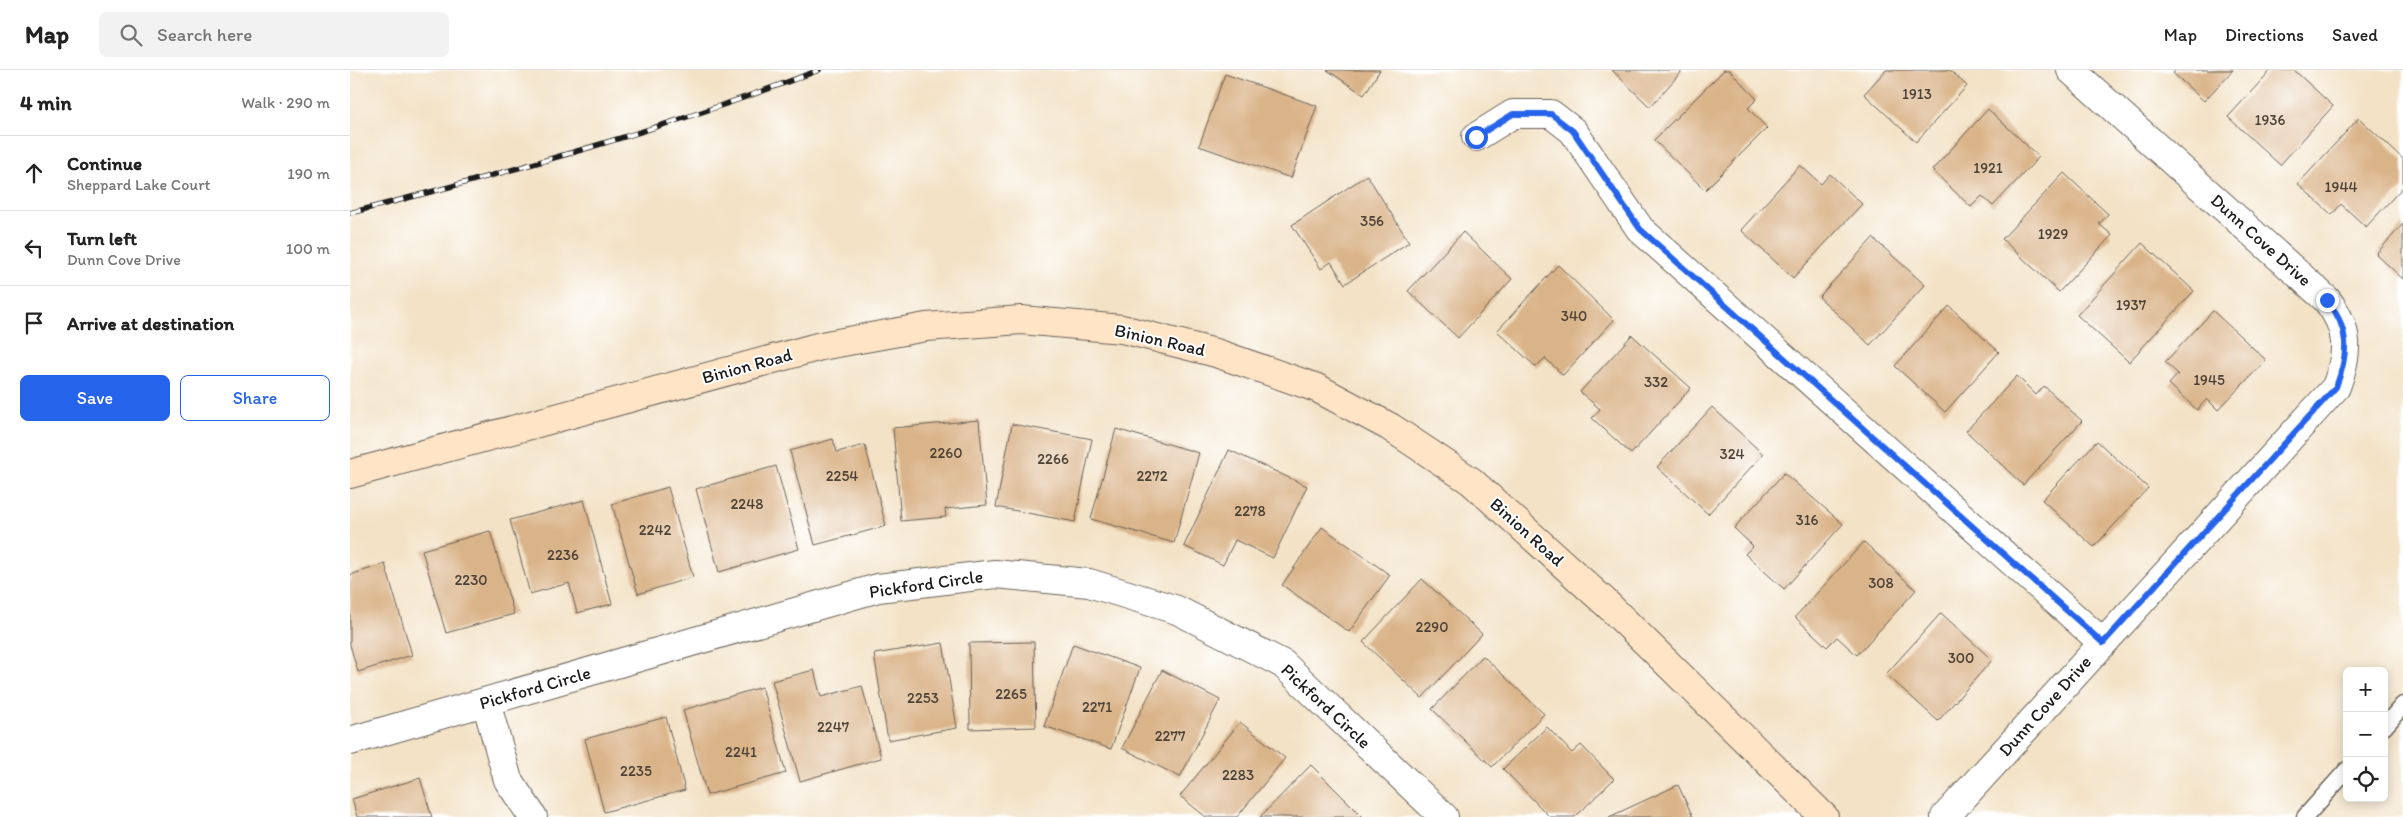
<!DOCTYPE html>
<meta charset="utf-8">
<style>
:root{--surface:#fff;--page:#f2f2f2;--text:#222;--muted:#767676;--line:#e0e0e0;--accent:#2563eb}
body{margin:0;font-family:Itim,sans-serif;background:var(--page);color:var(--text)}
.controls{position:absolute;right:15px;bottom:15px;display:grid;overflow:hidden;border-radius:8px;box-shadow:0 2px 12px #0003}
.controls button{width:45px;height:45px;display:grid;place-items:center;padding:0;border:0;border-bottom:1px solid var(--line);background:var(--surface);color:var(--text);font:25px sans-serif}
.stop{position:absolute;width:15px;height:15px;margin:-11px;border:4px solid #2563eb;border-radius:50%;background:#fff}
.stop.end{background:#2563eb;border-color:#fff;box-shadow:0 1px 5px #0008}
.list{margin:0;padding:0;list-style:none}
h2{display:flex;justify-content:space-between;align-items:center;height:65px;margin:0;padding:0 20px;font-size:21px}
h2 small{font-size:16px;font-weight:400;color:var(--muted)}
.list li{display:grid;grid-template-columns:32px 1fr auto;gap:15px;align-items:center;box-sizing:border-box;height:75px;padding:0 20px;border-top:1px solid var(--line)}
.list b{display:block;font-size:19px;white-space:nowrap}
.list p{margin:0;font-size:16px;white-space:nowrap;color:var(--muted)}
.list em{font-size:16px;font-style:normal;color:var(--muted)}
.actions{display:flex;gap:10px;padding:15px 20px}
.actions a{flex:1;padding:11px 0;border:1px solid var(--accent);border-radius:8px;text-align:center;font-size:18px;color:var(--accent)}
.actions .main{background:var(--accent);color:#fff}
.icon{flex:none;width:28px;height:28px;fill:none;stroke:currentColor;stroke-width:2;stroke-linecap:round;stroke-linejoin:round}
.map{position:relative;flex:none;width:2053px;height:747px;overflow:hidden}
header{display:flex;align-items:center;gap:30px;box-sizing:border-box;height:70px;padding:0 25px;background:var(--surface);border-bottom:1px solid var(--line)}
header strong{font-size:24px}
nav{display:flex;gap:28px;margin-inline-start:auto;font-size:18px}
.search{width:350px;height:45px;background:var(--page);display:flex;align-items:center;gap:12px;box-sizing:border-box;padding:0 18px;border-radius:8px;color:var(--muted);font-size:19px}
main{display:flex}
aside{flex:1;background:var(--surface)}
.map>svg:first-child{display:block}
</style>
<header>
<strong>Map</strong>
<div class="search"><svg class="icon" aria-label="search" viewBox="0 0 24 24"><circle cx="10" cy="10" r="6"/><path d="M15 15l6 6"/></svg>Search here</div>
<nav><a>Map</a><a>Directions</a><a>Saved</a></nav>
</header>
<main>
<aside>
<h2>4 min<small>Walk · 290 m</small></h2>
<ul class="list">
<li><svg class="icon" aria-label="ahead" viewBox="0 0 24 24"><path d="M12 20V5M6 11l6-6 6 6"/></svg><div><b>Continue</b><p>Sheppard Lake Court</p></div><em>190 m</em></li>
<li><svg class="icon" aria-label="left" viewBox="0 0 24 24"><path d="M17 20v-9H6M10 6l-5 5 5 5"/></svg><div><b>Turn left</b><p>Dunn Cove Drive</p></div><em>100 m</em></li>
<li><svg class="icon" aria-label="arrive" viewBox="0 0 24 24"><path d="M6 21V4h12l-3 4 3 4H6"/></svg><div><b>Arrive at destination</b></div></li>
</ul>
<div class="actions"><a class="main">Save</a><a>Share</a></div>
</aside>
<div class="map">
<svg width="2053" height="747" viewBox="0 0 2053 747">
<rect width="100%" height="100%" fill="#fff"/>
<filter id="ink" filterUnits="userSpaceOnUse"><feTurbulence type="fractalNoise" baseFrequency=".02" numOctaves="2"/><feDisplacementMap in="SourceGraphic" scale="10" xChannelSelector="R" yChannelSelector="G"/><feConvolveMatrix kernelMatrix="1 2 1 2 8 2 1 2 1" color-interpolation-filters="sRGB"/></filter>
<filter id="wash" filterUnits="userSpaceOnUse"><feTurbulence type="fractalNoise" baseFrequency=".0096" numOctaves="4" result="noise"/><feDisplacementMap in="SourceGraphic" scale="20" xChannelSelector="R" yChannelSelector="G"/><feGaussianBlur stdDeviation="1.12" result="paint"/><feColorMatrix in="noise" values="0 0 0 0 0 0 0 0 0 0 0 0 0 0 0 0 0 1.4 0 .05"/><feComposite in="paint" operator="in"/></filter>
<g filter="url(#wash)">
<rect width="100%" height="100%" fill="#f3e2c6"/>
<g id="blocks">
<g fill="#dab489">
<path d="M977 0H1030L1014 25Z"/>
<path d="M1262 0H1333L1300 37Z"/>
<path d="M1374 0H1379L1407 29 1398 38 1417 58 1355 120 1304 70Z"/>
<path d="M1536 0H1600L1617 16 1566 72 1514 24Z"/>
<path d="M1826 0H1883L1854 31 1823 3Z"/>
<path d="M1921 0H1944L1983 36 1930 95 1878 47Z"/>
<path d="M875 4 967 36 941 108 849 76Z"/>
<path d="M1638 39 1689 87 1643 136 1632 126 1621 137 1582 100Z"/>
<path d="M2009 48 2053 89V117L2016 157 1991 134 1982 145 1948 114Z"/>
<path d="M1450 95 1471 114 1480 104 1512 134 1443 208 1391 160Z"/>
<path d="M1714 103 1758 144 1749 154 1762 165 1709 222 1652 169Z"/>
<path d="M1017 105 1059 172 995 214 981 192 971 199 942 155Z"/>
<path d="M2053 154V209L2026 184Z"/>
<path d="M1113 162 1162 209 1108 268 1058 221Z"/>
<path d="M1523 168 1575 215 1520 275 1469 227Z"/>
<path d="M1792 173 1844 221 1779 292 1727 245Z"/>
<path d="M1208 195 1264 250 1213 305 1195 288 1186 297 1147 261Z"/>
<path d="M1599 236 1649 282 1595 342 1545 296Z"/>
<path d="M1863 241 1916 290 1868 340 1857 329 1847 340 1819 314 1828 304 1815 292Z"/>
<path d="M1282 265 1341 318 1281 384 1242 348 1250 339 1230 322Z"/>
<path d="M1667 306 1686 325 1694 316 1732 351 1673 415 1616 361Z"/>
<path d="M1362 337 1413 384 1358 444 1307 397Z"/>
<path d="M629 350 637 435 595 439 596 447 551 451 543 358Z"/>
<path d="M662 354 742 369 725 452 646 437Z"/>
<path d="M766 359 849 383 824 473 741 449Z"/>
<path d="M483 369 487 382 515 375 536 456 465 475 440 381Z"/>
<path d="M1747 371 1798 418 1744 477 1692 430Z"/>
<path d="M879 380 957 416 923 488 885 470 873 495 834 476Z"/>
<path d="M426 396 449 479 369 502 346 419Z"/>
<path d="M1434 403 1493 454 1434 519 1395 484 1403 476 1384 458Z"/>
<path d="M318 417 343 507 288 524 262 434Z"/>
<path d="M234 430 262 534 227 543 219 513 180 524 160 450Z"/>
<path d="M972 457 1040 505 999 562 932 515Z"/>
<path d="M140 461 164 544 96 563 72 480Z"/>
<path d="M1514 472 1566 520 1507 585 1487 567 1477 577 1445 547Z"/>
<path d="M35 494 62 585 8 602 0 575V505Z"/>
<path d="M1072 509 1132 564 1072 628 1013 572Z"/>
<path d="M1591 543 1642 590 1588 651 1536 604Z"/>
<path d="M684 572 686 657 620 659 619 573Z"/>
<path d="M593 573 607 658 538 670 524 584Z"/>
<path d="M723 574 790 598 761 679 694 656Z"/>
<path d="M1133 586 1194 644 1142 697 1082 639Z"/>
<path d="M464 600 471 627 512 616 531 688 450 711 422 611Z"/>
<path d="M812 600 870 630 830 707 772 678Z"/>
<path d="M412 617 436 703 357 725 333 640Z"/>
<path d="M316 647 335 720 254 742 235 669Z"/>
<path d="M890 652 935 688 887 747H856L830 726Z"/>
<path d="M1197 657 1222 683 1231 675 1264 709 1225 747H1200L1153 699Z"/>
<path d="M961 695 1013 747H910Z"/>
<path d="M70 708 82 747H7L2 729Z"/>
<path d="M1328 715 1343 747H1259Z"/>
</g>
</g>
</g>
<g filter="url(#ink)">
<use href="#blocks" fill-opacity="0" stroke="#676158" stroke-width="1"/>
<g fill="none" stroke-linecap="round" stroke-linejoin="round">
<g stroke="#676158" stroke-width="19">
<g id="service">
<path d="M2034 657 2053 635"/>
<path d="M1955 747 1997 700"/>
</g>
</g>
<g stroke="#676158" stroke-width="30">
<g id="minor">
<path d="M1126 67 1163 44H1201L1223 61 1290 159 1753 573"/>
<path d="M136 632 158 710 183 747"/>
<path d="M0 671 528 518 645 504 739 513 827 540 933 594 1094 747"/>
<path d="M1595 747 1986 317C1999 282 2000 260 1977 230L1721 0"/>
</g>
</g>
<g stroke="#676158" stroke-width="30">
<path id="secondary" d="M0 404 471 276 576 257 671 250 772 259 866 283 967 318 1040 357 1121 411 1256 533 1474 747"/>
</g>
<use href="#service" stroke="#fff" stroke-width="16"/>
<use href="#minor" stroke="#fff" stroke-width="28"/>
<use href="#secondary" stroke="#ffe4c6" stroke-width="28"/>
<g stroke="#1c1c1c" stroke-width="5.5">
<path id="rail" d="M0 143C159 102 316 59 469 0"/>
</g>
<use href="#rail" stroke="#fff" stroke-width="4" stroke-dasharray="11" stroke-linecap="butt"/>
</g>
</g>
<g fill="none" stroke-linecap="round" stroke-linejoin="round" filter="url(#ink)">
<path stroke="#2563eb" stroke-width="6" d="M1126 67 1163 44H1201L1223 61 1290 159 1753 573 1986 317C1999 283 2000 259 1977 230"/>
</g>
<g text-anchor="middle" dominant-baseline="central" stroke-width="4" stroke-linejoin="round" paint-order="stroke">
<g font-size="15" fill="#4c4237">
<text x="1567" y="24">1913</text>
<text x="1920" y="50">1936</text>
<text x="1638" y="98">1921</text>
<text x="1991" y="117">1944</text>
<text x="1022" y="151">356</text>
<text x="1703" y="164">1929</text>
<text x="1781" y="235">1937</text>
<text x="1224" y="246">340</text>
<text x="1859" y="310">1945</text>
<text x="1306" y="312">332</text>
<text x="596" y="383">2260</text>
<text x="1382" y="384">324</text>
<text x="703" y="389">2266</text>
<text x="492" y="406">2254</text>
<text x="802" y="406">2272</text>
<text x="397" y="434">2248</text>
<text x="900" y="441">2278</text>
<text x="1457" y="450">316</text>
<text x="305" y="460">2242</text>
<text x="213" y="485">2236</text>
<text x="121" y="510">2230</text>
<text x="1531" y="513">308</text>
<text x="1082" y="557">2290</text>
<text x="1611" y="588">300</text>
<text x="661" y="624">2265</text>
<text x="573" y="628">2253</text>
<text x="747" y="637">2271</text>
<text x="483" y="657">2247</text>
<text x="820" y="666">2277</text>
<text x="391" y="682">2241</text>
<text x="286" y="701">2235</text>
<text x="888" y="705">2283</text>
</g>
<g font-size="18" fill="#1c1c1c" stroke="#fff">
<text transform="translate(1911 170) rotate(42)">Dunn Cove Drive</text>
<text transform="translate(810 270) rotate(13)">Binion Road</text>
<text transform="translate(397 296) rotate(-15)">Binion Road</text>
<text transform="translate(1177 462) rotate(42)">Binion Road</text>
<text transform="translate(576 514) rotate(-8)">Pickford Circle</text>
<text transform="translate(185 618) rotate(-16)">Pickford Circle</text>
<text transform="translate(976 636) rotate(43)">Pickford Circle</text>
<text transform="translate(1695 636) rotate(-48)">Dunn Cove Drive</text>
</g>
</g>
</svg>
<div class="controls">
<button>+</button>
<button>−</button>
<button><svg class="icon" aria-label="locate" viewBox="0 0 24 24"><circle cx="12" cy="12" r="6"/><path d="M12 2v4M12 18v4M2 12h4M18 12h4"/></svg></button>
</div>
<div class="stop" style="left:1126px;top:67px"></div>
<div class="stop end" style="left:1977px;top:230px"></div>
</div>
</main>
